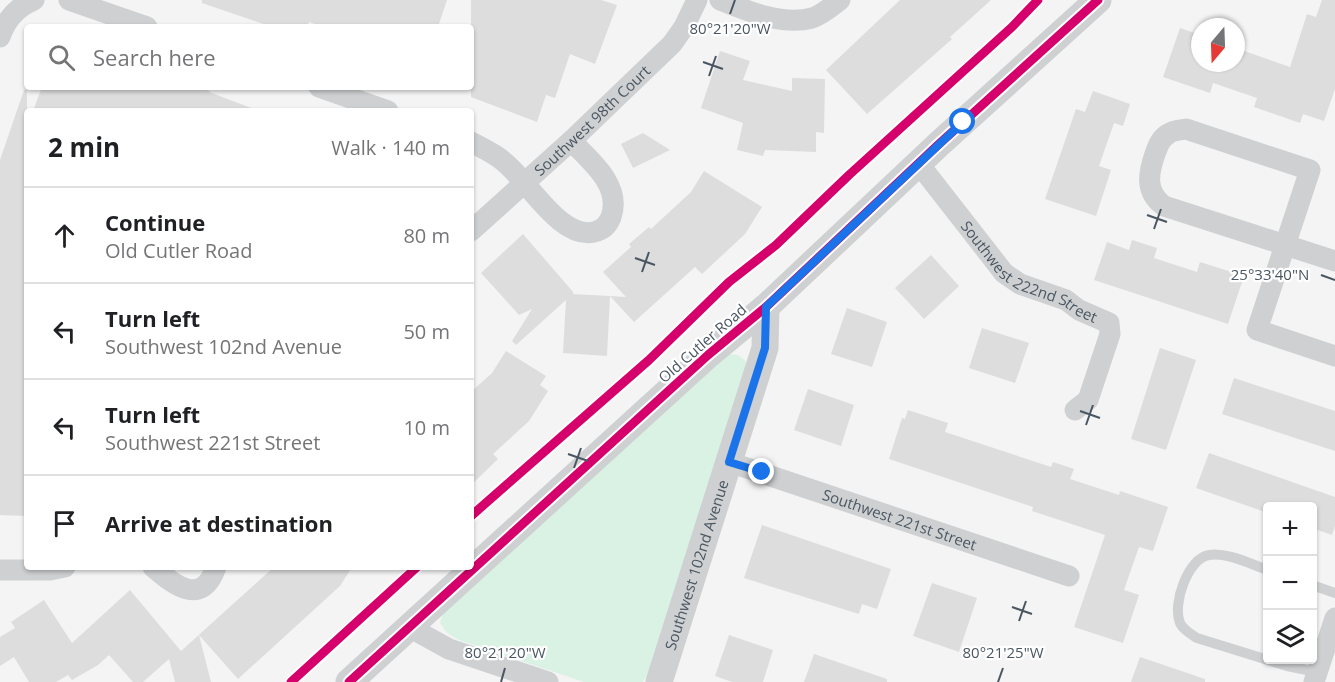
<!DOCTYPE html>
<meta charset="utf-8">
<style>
:root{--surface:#fff;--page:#f2f2f2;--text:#202124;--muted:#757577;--line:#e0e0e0}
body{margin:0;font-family:"Open Sans",sans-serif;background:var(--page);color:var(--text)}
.controls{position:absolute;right:18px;bottom:18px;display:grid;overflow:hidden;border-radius:6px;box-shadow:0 2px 4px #0004}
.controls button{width:54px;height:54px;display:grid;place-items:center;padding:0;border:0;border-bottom:2px solid var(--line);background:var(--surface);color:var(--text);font:30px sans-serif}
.compass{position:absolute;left:1191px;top:18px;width:54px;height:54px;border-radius:50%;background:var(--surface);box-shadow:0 2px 4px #0004;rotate:199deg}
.stop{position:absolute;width:18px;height:18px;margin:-14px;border:4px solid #1a73e8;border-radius:50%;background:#fff}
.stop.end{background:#1a73e8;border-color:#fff;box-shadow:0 2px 6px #0008}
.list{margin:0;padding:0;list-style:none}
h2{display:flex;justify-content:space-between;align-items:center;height:78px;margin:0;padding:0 24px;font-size:26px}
h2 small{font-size:20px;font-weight:400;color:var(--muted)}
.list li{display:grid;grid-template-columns:39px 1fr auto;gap:18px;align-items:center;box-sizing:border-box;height:96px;padding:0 24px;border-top:2px solid var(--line)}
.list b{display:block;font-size:22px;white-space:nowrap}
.list p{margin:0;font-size:20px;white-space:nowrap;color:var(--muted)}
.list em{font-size:20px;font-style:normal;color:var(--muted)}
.icon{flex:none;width:33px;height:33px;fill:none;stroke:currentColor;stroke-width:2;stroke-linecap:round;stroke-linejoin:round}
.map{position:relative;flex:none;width:1335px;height:682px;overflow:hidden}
.search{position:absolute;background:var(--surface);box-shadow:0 2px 4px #0004;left:24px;top:24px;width:450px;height:66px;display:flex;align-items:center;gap:15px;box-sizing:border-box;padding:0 21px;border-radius:6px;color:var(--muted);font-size:22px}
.panel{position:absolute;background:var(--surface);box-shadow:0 2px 4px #0004;left:24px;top:108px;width:450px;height:462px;border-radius:6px}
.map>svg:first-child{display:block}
</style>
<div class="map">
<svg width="1335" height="682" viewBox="0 0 1335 682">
<rect width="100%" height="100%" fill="#f4f4f4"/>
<path fill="#d9f2e3" d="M730 354 738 355 746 361 745 370 648 674 643 682H584L459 640 447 633 440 623 443 613 722 358Z"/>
<g fill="#ddddde">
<path d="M202 0H447L438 27H324L309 22 307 27H272L202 3Z"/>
<path d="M471 0H601L617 5 595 64 570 54 555 98 546 95 537 122 471 97Z"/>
<path d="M900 0H991L950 37 952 39 867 114 826 70Z"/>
<path d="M1322 0H1335V89L1324 121 1303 114 1300 123 1254 107 1257 98 1213 83 1210 93 1163 77 1180 28 1200 35V63H1236V48L1290 67 1307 14 1316 17Z"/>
<path d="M720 51 750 61 743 80 792 91V78L825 79 824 133 816 132V152L765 150 763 156 737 150 743 123 701 108Z"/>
<path d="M42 87H200L210 91 209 92 254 109V111H33Z"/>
<path d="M24 90H27V516L0 515V160Z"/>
<path d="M1093 91 1130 104 1123 126 1114 123 1099 166 1111 170 1096 216 1045 199 1076 109 1085 112Z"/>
<path d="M643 133 670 150 633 168 621 144Z"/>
<path d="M704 171 762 207 745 234 702 274 695 267 634 322 610 296 626 297 603 272 631 247 629 244 649 227 651 229 691 192Z"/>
<path d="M523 234 574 293 572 294 610 296 607 356 563 353 566 300 516 345 512 341 532 309 519 315 481 273Z"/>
<path d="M1132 240 1157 248 1154 258 1197 272 1200 262 1244 276 1228 324 1094 280 1107 242 1129 250Z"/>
<path d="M931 255 959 286 924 319 895 288Z"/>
<path d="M847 308 887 322 872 367 831 354Z"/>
<path d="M982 328 1029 343 1015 383 969 368Z"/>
<path d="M1160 348 1196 360 1166 450 1131 439Z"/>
<path d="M506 351 546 376 540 385 548 391 529 421 493 454 498 459 471 485V392L492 373Z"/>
<path d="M1234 378 1335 411V451L1222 414Z"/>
<path d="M808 389 854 405 841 446 794 430Z"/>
<path d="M908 410 948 423 945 432 1051 467 1053 462 1074 469 1070 479 1119 495 1120 491 1168 507 1153 551 1139 547 1124 590 1139 595 1123 643 1074 627 1105 535 1032 511 1033 507 889 459 902 418 905 419Z"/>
<path d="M1209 453 1335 497V526L1332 535 1312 528V507H1268V513L1196 488Z"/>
<path d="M762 525 891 569 877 609 862 604 859 614 744 578Z"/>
<path d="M274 567H352L340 586 238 679 199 635 211 682H175L169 659 143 682H133L109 655 98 665 72 680 68 675 56 682H29L14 657 0 666V637L15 628 11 622 44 600 72 643 130 590 181 651Z"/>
<path d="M932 583 977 598 959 652 913 636Z"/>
<path d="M729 635 773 650 763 682H732L715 676Z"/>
<path d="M814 654 887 679V682H804Z"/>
<path d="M1140 657 1205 679V682H1131Z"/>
</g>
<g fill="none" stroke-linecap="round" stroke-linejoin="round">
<g stroke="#ced0d2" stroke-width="10">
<path d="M1268 570C1250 564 1227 552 1209 555 1188 558 1172 604 1180 623 1183 630 1191 634 1197 638L1287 666 1317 672"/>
<path d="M1312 585 1335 593"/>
</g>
<g stroke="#ced0d2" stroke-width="21">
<path d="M69 0 147 27"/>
<path d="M720 0C747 11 782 26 812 18 822 15 831 7 840 0"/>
<path d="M0 37C6 19 17 7 34 0"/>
<path d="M319 87 388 111"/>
<path d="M471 142C482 148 494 153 503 161 528 180 560 240 594 232 603 230 608 225 611 217 622 186 591 161 571 141"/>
<path id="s1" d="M919 164 1004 273 1020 284 1066 300 1079 310 1109 323 1110 334 1088 400 1075 410"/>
<path id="s2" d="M471 231 571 141 672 44 684 27 697 0"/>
<path d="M1335 261 1164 206C1145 192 1148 174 1155 154 1158 146 1160 139 1168 134 1173 130 1180 130 1186 129L1310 170 1257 330 1335 356"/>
<path id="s3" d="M729 462 1069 576"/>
<path d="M153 567C175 586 202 607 216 567"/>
<path d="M0 570H50L65 567"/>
<path d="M409 627 449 649 548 682"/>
<path d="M1314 682 1335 618"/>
</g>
<g stroke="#ced0d2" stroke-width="27">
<path d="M349 682 708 355 766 307 939 144 1098 0"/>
<path id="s4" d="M659 682 765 348 766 307"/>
</g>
<g stroke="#fff" stroke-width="13">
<g id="cycleway">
<path d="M471 516 649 360 729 282 776 245 849 175 1012 27 1038 0"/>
<path d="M291 682 417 567"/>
<path d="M349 682 708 355 766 307 939 144 1098 0"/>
</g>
</g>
<use href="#cycleway" stroke="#d6006c" stroke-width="9"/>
</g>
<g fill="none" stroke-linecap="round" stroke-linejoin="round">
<path stroke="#1a73e8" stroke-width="8" d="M762 472 729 462 765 348 766 307 963 122"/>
</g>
<path fill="none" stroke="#4a5661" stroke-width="2" d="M730 14 735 0M703 62 723 69M709 76 716 56M1147 215 1167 222M1154 229 1161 209M635 258 655 265M642 272 649 252M1321 275 1335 280M1080 411 1100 418M1086 425 1093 405M568 454 588 461M574 468 581 448M1012 607 1032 614M1019 621 1026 601M501 682 505 668M998 682 1003 668"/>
<g text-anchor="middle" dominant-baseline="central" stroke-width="4.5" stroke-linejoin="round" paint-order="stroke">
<g font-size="15" fill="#4a5661" stroke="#fff">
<text stroke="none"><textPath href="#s2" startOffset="164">Southwest 98th Court</textPath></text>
<text stroke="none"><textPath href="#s1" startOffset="158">Southwest 222nd Street</textPath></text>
<text transform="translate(702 343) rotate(-41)">Old Cutler Road</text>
<text stroke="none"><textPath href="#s3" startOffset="180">Southwest 221st Street</textPath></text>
<text stroke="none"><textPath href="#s4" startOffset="123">Southwest 102nd Avenue</textPath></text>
</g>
</g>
<g font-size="15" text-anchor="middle" fill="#4a5661" stroke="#fff" stroke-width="4.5" stroke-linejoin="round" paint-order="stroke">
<text x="730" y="34">80°21'20"W</text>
<text x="1270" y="280">25°33'40"N</text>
<text x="505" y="658">80°21'20"W</text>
<text x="1003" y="658">80°21'25"W</text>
</g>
</svg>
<div class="controls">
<button>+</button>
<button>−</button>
<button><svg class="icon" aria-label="layers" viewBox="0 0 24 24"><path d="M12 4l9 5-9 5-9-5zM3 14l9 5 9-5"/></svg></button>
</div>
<svg class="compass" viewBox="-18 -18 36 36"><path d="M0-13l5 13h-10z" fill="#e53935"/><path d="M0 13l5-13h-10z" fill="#757577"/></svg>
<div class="stop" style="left:963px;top:122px"></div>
<div class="stop end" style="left:762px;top:472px"></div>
<div class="search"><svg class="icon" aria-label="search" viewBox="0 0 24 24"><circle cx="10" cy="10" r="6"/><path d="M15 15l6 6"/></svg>Search here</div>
<section class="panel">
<h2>2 min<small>Walk · 140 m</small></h2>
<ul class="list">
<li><svg class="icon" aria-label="ahead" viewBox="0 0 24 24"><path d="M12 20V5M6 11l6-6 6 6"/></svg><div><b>Continue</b><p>Old Cutler Road</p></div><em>80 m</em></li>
<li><svg class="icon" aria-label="left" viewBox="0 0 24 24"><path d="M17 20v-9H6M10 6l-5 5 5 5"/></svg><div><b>Turn left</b><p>Southwest 102nd Avenue</p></div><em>50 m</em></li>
<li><svg class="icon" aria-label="left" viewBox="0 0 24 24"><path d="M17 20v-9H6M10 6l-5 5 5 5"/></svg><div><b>Turn left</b><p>Southwest 221st Street</p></div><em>10 m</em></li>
<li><svg class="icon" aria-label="arrive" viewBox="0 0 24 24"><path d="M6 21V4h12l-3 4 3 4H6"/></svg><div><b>Arrive at destination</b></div></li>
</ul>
</section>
</div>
